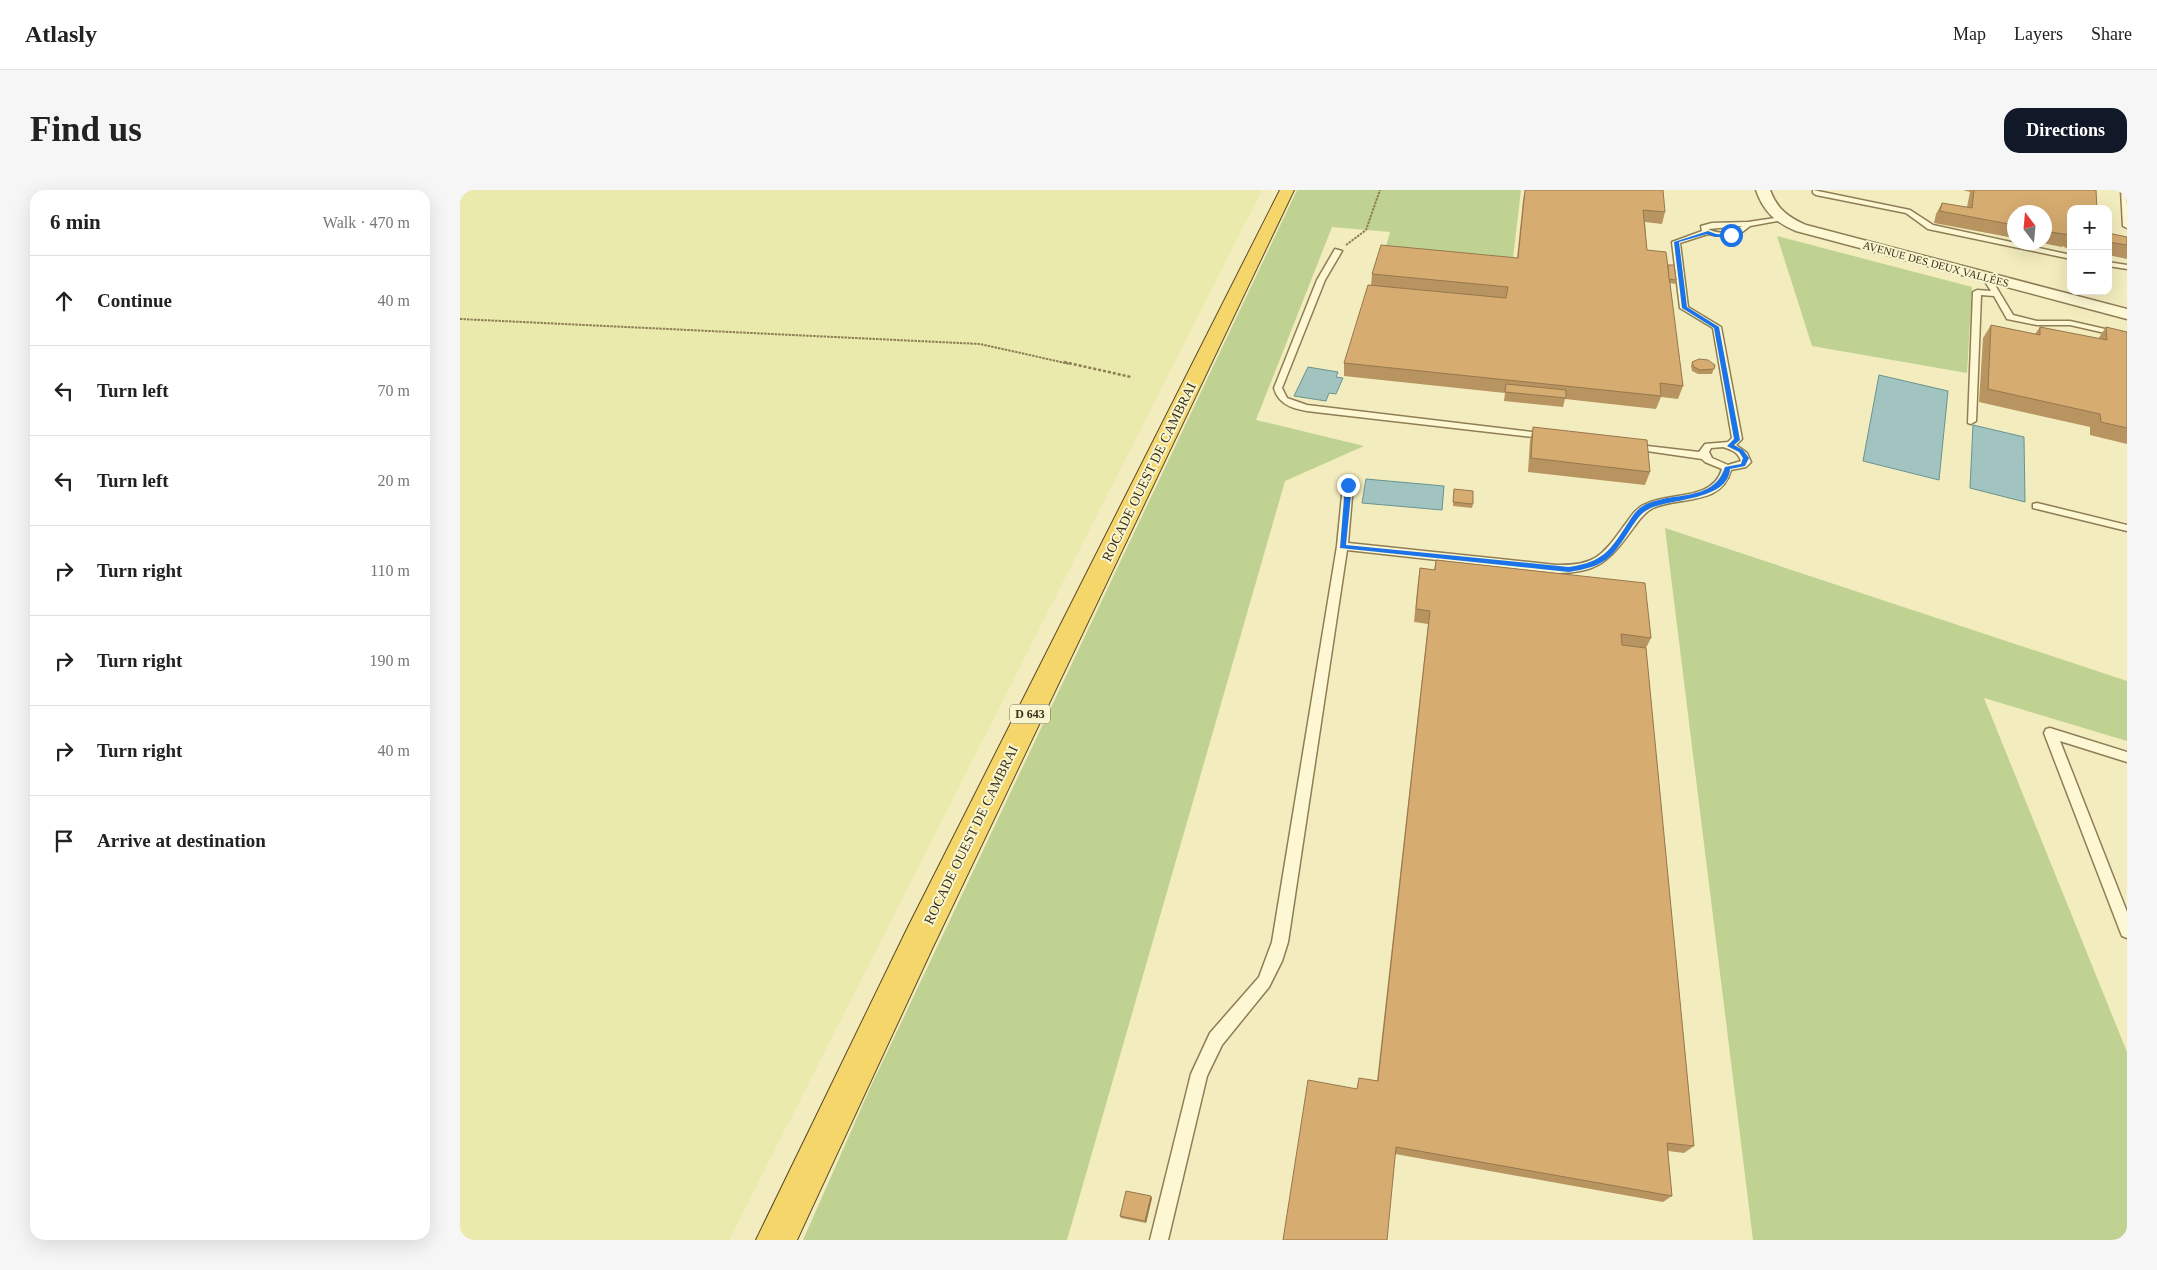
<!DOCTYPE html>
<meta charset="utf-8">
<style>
:root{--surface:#fff;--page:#f6f6f6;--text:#222;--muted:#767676;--line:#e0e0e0;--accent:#111827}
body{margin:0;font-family:Georgia,serif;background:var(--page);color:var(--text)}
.controls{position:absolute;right:15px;top:15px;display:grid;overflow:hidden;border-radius:10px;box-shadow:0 5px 20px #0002}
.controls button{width:45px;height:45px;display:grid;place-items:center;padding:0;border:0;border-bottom:1px solid var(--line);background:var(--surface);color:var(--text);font:25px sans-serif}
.compass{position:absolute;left:1547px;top:15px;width:45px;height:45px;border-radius:50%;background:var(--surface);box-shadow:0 5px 20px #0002;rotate:344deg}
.stop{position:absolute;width:15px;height:15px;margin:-11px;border:4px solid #1a73e8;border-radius:50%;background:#fff}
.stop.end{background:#1a73e8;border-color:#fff;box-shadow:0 1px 5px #0008}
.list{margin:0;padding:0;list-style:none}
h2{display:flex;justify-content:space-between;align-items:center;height:65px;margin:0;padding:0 20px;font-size:21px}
h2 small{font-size:16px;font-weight:400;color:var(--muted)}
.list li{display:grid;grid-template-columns:32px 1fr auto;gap:15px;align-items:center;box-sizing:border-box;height:90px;padding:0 20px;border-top:1px solid var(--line)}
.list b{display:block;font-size:19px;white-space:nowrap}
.list em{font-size:16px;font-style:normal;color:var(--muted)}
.icon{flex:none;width:28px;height:28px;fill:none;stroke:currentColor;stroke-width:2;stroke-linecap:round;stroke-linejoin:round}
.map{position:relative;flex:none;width:1667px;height:1050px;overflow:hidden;border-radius:15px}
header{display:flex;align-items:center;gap:30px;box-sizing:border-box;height:70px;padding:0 25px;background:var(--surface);border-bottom:1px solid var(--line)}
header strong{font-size:24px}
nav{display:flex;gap:28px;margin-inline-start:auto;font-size:18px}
.intro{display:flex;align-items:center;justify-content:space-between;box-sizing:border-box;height:120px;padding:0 30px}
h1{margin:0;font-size:35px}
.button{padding:12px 22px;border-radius:15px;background:var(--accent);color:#fff;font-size:18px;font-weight:700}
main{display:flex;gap:30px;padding:0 30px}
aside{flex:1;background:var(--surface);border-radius:15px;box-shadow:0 5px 20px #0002}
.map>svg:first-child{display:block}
</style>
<header>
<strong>Atlasly</strong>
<nav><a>Map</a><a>Layers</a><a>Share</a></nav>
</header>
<div class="intro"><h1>Find us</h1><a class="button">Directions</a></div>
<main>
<aside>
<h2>6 min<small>Walk · 470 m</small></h2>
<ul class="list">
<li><svg class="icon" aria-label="ahead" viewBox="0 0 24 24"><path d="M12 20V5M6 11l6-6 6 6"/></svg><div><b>Continue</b></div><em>40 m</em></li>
<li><svg class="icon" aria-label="left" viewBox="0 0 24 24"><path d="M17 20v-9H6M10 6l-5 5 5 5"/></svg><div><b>Turn left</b></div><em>70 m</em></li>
<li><svg class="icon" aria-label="left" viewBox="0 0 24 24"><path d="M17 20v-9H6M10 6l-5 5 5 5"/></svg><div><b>Turn left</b></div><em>20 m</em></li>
<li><svg class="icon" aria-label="right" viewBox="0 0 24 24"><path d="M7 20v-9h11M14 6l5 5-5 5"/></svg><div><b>Turn right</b></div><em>110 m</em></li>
<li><svg class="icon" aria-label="right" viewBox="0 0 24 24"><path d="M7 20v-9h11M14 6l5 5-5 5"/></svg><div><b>Turn right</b></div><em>190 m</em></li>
<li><svg class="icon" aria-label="right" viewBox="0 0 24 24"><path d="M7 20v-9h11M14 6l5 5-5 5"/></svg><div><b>Turn right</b></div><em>40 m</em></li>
<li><svg class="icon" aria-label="arrive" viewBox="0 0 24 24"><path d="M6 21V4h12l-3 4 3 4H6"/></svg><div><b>Arrive at destination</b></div></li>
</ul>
</aside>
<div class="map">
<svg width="1667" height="1050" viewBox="0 0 1667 1050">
<rect width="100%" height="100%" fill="#f3ecbe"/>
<path fill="#e9eaab" d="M0 0H802L269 1050H0Z"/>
<g fill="#bfd291">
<path d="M837 0H1061L1053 68 926 56 930 42 872 37 796 230 904 256 825 291 607 1050H343L411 896Z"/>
<path d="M1317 46 1512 97 1507 183 1352 156Z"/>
<path d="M1205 338 1667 491V551L1524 508 1667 862V1050H1293Z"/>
</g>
<g fill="#a2c4c0" stroke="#689390">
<path d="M848 177 878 182 876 187 883 188 876 204 869 203 866 211 834 206Z"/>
<path d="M1419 185 1488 201 1479 290 1403 271Z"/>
<path d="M1513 235 1564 247 1565 312 1510 298Z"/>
<path d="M906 289 984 296 982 320 902 313Z"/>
</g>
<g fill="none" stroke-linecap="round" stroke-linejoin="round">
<g stroke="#8e7d55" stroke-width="3">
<g id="service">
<path d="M1353 0 1450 20 1473 35 1611 65V69L1468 39 1446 23 1356 5 1353 3Z"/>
<path d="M1661 0H1667V38L1663 36Z"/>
<path d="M1321 27 1323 28V30L1290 36 1281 43 1268 47 1248 44 1220 53 1228 117 1261 137 1282 249 1276 255 1287 263 1291 272 1286 277 1271 280C1262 316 1220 306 1193 318 1185 322 1179 330 1174 337 1150 370 1139 383 1096 383L887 360 828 752 822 771 809 797 762 855 747 886 708 1050H690L731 884 750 843 799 787 812 752 877 356 883 295 888 292 893 295 888 353 1096 375C1138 376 1143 364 1167 332 1172 325 1177 317 1186 314 1210 302 1253 311 1262 279L1245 272 1242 269 1173 259 1168 256 1170 254 1239 262 1245 254 1268 252 1272 248 1253 138 1220 118 1212 52 1242 41 1241 36 1252 33 1288 32ZM1282 36C1271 44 1260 45 1248 39ZM1263 257C1272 260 1278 262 1281 271L1268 275 1252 268 1249 262 1251 258Z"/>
<path d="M875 59 882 61 865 90 822 198 827 208 847 215 1088 244 1093 247 1091 249 855 222C838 220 819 217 814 198L857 90Z"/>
<path d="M1648 72 1667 75V79L1648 76Z"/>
<path d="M1523 85H1529L1553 125 1577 131H1610L1667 144V148L1610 135H1577L1547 129 1534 106 1521 105 1516 231 1511 234 1508 233 1513 102 1517 100 1531 101 1522 87Z"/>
<path d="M1577 313 1667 335V341L1573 318V314Z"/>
<path d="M1590 538 1667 562V572L1600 551 1667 722V748L1662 746 1660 741 1584 543 1586 539Z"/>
</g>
</g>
<g stroke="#8e7d55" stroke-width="3">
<path id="minor" d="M1296 0H1310C1317 19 1328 27 1346 35L1667 119V129L1336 41C1316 33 1303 21 1296 0Z"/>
</g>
<g stroke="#5b492a" stroke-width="2">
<path id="trunk" d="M820 0H834L472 759 337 1050H296L448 737Z"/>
</g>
<g stroke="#8e7d55" stroke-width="2" stroke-dasharray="2.5 1" stroke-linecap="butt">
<path d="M886 55 906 40 920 0"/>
<path d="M0 129 520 154 610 174"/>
</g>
<path stroke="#8e7d55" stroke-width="2.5" stroke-dasharray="3 2" stroke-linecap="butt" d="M604 172 671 187"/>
<use href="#service" fill="#fdf7d3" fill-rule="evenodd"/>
<use href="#minor" fill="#fdf7d3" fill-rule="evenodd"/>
<use href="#trunk" fill="#f4d66a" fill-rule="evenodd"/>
</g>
<g fill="#b89460">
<path d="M1065 0 1205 22 1202 34 1185 32 1187 60 1208 75 1216 90 1215 94 1210 93 1223 196 1218 209 1201 207 1196 219 1105 209 1103 217 1044 211 1045 203 884 186V173L911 95 912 84 1057 68 1063 10Z"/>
<path d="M1503 0H1636L1611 19V59L1606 58 1603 56 1602 57 1577 52H1584V22H1554V48L1474 33 1476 24 1482 13 1507 17 1510 2Z"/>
<path d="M1648 43 1667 47V69L1648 65Z"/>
<path d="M1531 135 1575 144 1580 137 1638 149 1646 137 1667 142V254L1630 245V237L1519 212 1523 148Z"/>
<path d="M1232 172 1255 175 1252 184H1238L1232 181 1231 176Z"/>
<path d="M1073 237 1190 282 1185 295 1068 282 1070 251Z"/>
<path d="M994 299 1013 314 1012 318 993 316Z"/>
<path d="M976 370 1191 448 1186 458 1234 956 1224 963 1208 961 1212 1006 1203 1012 935 964 897 899 917 891 968 434 954 432 958 391 960 378 974 380Z"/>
<path d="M692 1008 686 1033 661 1028 660 1026Z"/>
</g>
<path fill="#96784e" d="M691 1006 692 1008 686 1033 685 1031Z"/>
<g fill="#d6ac70" stroke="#96784e">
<path d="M1065 0H1203L1205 22 1183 20 1187 60 1206 62 1223 196 1200 193 1201 206 884 173 908 95 1046 108 1048 97 912 84 921 55 1058 68Z"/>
<path d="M1514 0H1636L1637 19H1611L1610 45 1584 41V22H1554V35L1480 21 1482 13 1512 18Z"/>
<path d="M1648 43 1667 47V55L1648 52Z"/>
<path d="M1208 75H1214L1216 90 1209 89Z"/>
<path d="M1531 135 1580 145V137L1647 150 1646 137 1667 142V238L1641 232 1640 224 1528 199Z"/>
<path d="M1239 169 1248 170 1255 175 1254 179 1240 180 1234 177 1232 172Z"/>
<path d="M1046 194 1106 200V208L1045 202Z"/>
<path d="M1073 237 1187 250 1190 282 1071 268Z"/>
<path d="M994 299 1013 301V314L993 312Z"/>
<path d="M976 370 1185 393 1191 448 1161 444 1162 455 1186 458 1234 956 1207 953 1212 1006 936 957 927 1050H823L848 890 897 899 899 888 918 891 970 421 956 419 960 378 975 380Z"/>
<path d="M666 1001 691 1006 685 1031 660 1026Z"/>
</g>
<path fill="#1a73e8" d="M1248 41 1256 44 1273 45 1255 47 1247 44 1219 52 1227 117 1259 137 1280 250 1274 255 1283 260 1289 268 1285 276 1270 279C1268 311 1210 308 1189 319 1180 323 1176 331 1171 338 1151 369 1146 376 1109 382L880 358 885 295 888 293 892 295 886 355 1109 377C1143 372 1150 361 1168 333 1172 327 1176 320 1183 316 1211 300 1253 314 1265 277L1281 274 1283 268 1279 262 1267 256 1274 249 1254 138 1222 118 1214 52Z"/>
<g text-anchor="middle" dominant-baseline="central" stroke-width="4" stroke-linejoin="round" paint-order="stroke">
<g font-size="11" fill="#3b301b" stroke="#f9f5cf">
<text transform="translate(1476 74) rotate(15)">AVENUE DES DEUX VALLÉES</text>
</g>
<rect fill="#f9f5cf" stroke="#746b51" stroke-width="1" x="550" y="514.5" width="40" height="19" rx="4"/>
<g font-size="12" font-weight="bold" fill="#3b301b">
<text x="570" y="524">D 643</text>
</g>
<g font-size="14" fill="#3b301b" stroke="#f9f5cf">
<text transform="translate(689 282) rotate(-64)">ROCADE OUEST DE CAMBRAI</text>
<text transform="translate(511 645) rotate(-64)">ROCADE OUEST DE CAMBRAI</text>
</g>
</g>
</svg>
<div class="controls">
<button>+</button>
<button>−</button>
</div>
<svg class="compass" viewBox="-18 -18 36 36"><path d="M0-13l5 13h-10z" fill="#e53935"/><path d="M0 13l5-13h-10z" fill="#767676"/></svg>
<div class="stop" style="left:1271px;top:45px"></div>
<div class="stop end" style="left:888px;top:295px"></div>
</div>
</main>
